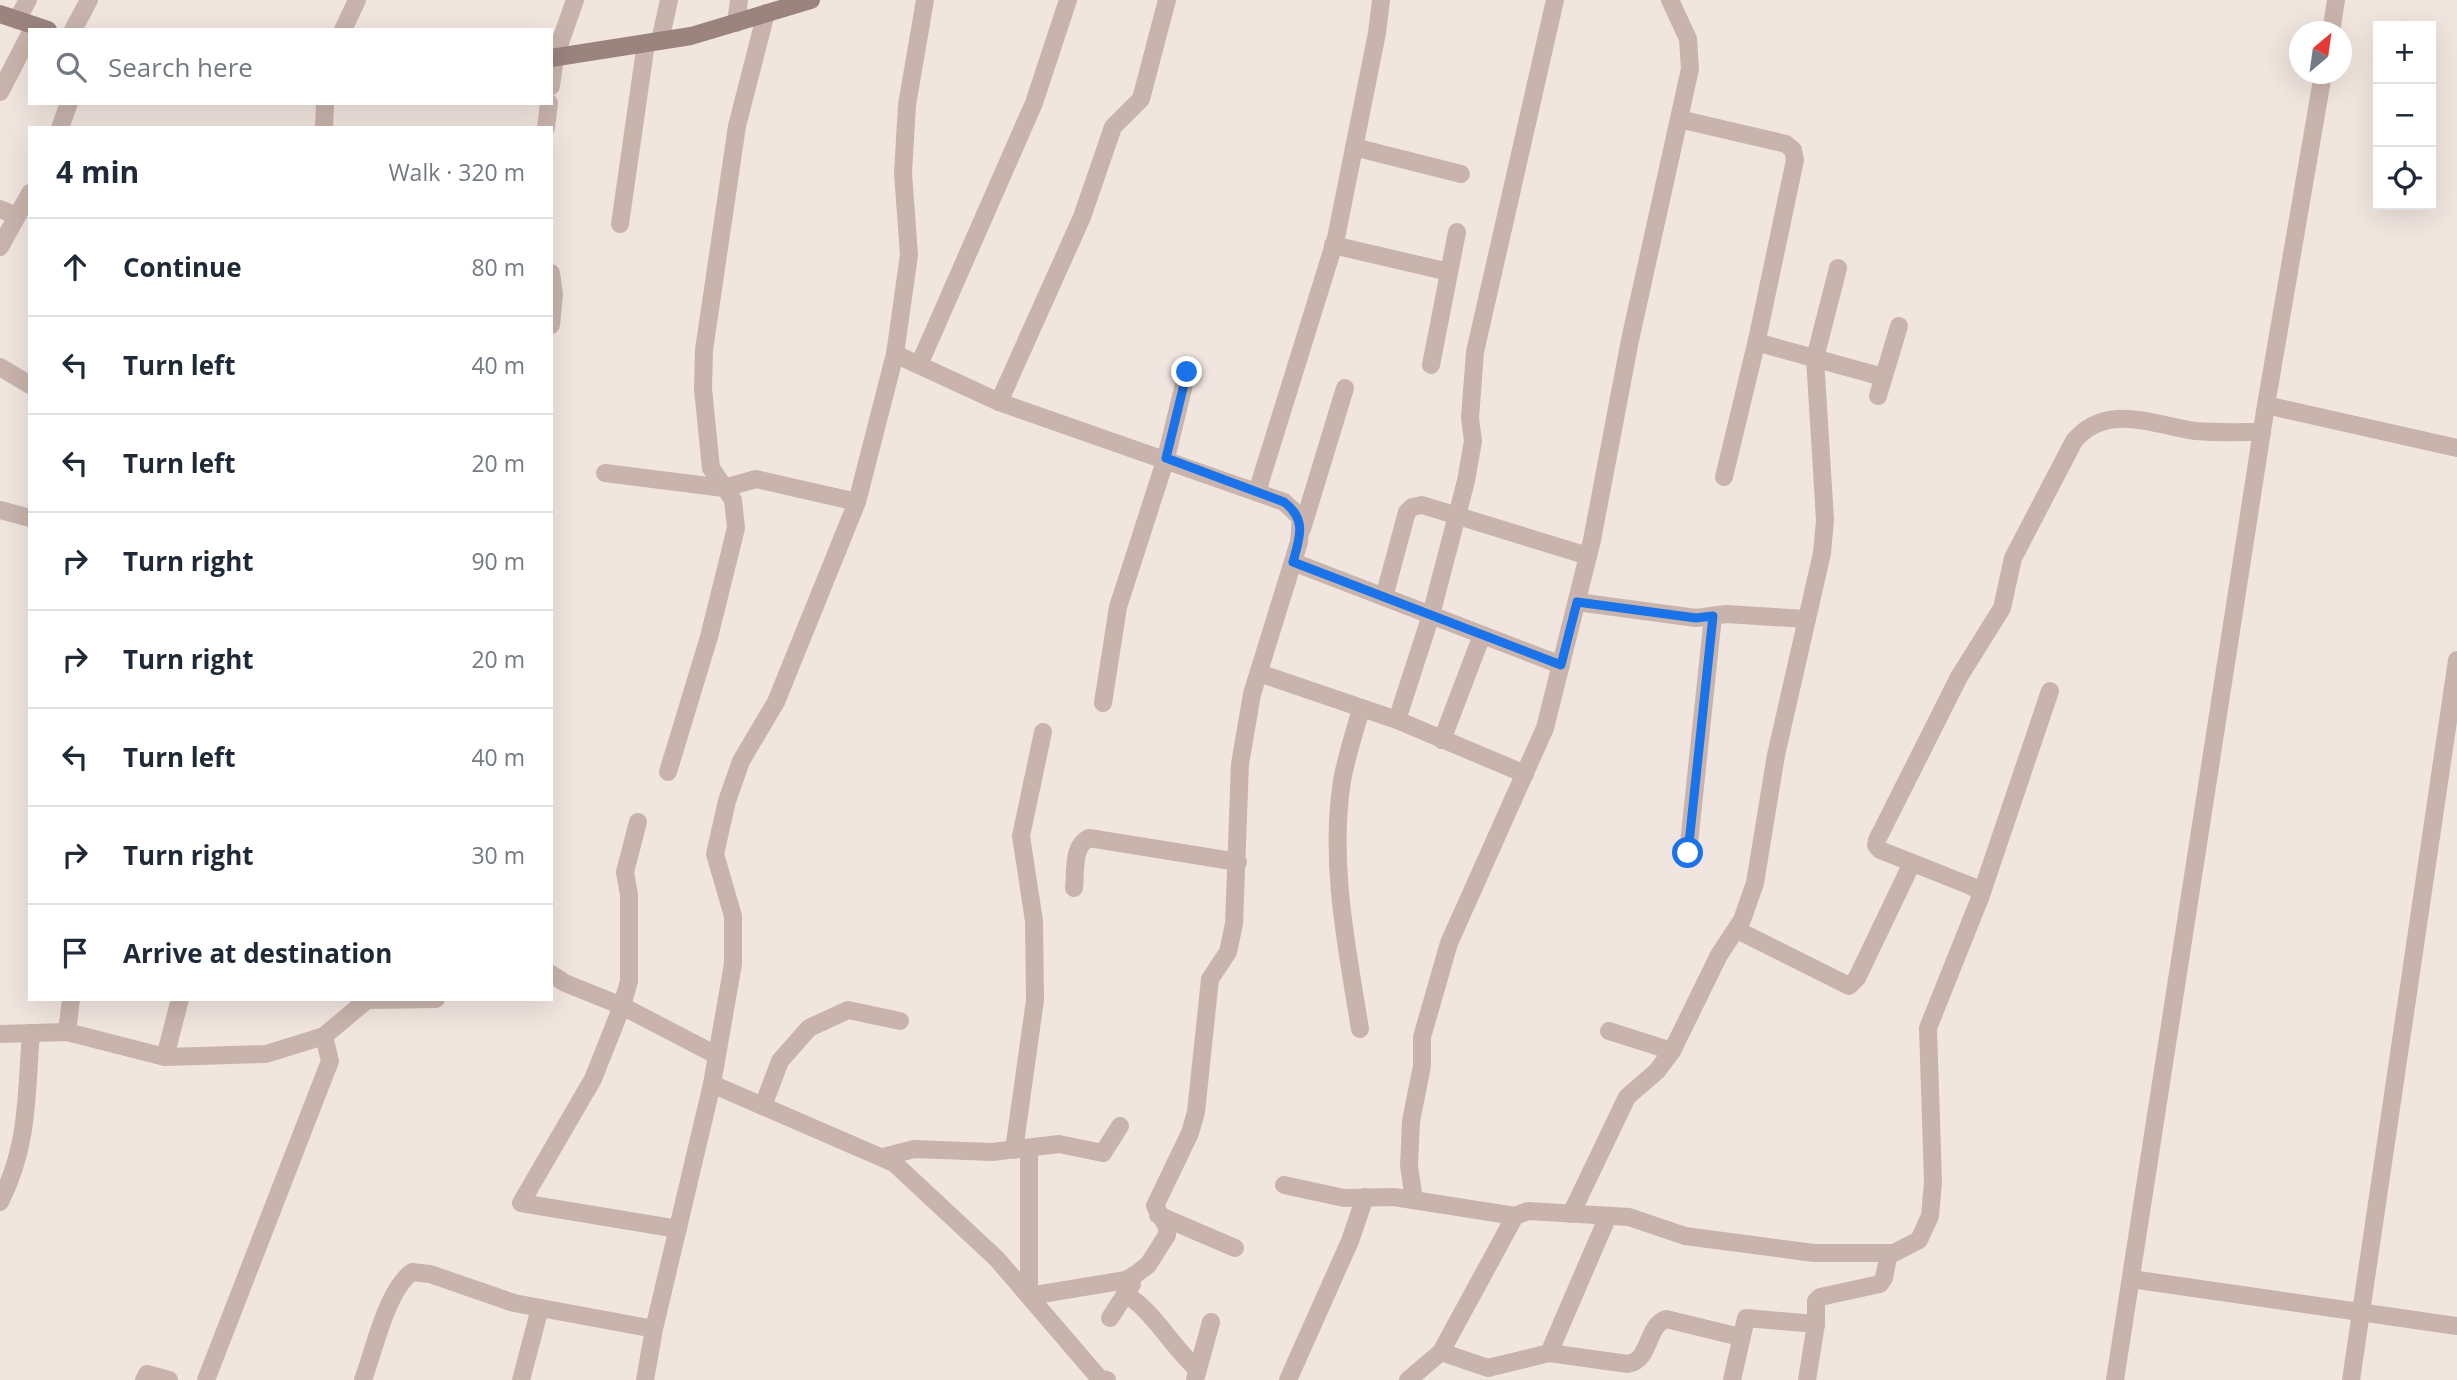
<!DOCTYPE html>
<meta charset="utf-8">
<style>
:root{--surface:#fff;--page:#f6f6f7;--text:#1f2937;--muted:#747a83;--line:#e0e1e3}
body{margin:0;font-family:"Open Sans",sans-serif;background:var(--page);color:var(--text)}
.controls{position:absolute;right:21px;top:21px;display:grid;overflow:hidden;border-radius:0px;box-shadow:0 7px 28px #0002}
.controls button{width:63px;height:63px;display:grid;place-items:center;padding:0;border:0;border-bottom:2px solid var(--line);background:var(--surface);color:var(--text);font:35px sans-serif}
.compass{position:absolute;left:2289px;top:21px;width:63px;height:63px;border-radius:50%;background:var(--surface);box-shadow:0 7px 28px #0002;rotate:29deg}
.stop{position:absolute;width:21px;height:21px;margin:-16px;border:5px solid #1a73e8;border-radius:50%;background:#fff}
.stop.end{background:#1a73e8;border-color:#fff;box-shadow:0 2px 7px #0008}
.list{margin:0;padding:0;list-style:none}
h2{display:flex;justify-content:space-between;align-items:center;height:91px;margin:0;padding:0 28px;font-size:30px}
h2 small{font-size:23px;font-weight:400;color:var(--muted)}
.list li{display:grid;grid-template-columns:46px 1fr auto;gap:21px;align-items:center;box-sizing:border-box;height:98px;padding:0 28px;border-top:2px solid var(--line)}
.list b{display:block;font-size:26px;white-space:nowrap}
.list em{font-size:23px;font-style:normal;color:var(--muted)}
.icon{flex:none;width:38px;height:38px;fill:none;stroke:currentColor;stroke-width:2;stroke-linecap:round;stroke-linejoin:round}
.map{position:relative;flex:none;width:2457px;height:1380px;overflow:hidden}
.search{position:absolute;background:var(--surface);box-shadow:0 7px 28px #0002;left:28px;top:28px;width:525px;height:77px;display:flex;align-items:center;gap:18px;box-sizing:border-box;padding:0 24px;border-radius:0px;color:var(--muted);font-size:26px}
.panel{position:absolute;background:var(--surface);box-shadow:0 7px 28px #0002;left:28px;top:126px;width:525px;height:875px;border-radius:0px}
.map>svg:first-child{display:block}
</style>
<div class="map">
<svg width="2457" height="1380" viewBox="0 0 2457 1380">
<rect width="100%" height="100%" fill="#f1e5df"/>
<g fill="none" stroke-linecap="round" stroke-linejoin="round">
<g stroke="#c8b4ac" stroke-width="18">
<path d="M17 20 28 0"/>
<path d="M736 23 739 0"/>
<path d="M73 30 89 0"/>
<path d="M343 30 357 0"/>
<path d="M2331 32 2336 0"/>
<path d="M660 41 669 0"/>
<path d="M551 86 555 57 575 0"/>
<path d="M0 92 30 34"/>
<path d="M1679 119 1786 144 1793 150 1795 160 1757 340 1763 344 1883 377"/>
<path d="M60 128 69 103"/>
<path d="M324 128 325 103"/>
<path d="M546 128 549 103"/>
<path d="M1354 147 1461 174"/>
<path d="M0 209 17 216"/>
<path d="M620 224 646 43"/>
<path d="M1333 245 1449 272"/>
<path d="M0 247 30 193"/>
<path d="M551 273 554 294 551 325"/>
<path d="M895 354 999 402 1284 502 1301 518 1299 542 1252 694 1240 764 1234 924 1228 952 1210 979 1196 1112 1190 1133 1155 1206 1167 1227V1235L1148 1265 1136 1274 1126 1280 1029 1296V1148"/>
<path d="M919 365 1034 103 1068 0"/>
<path d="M1431 365 1457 232"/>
<path d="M0 367 30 385"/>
<path d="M1878 396 1899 326"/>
<path d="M999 402 1082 217 1113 127 1141 99 1167 0"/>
<path d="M2266 405 2457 448"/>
<path d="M605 473 724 488 756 479 857 502"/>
<path d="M1724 477 1757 340"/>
<path d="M1257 492 1336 238 1377 33 1381 0"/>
<path d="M0 510 30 518"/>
<path d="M1302 529 1345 388"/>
<path d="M1293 562 1561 665"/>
<path d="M1384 597 1407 512 1412 507 1422 505 1588 556"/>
<path d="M1577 602 1696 618 1726 614 1806 619"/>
<path d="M1259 673 1397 720 1525 774"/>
<path d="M1103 703 1118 607 1166 458 1187 372"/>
<path d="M1397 720 1431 615 1466 481 1473 441 1470 418 1475 352 1555 0"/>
<path d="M1442 740 1482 635"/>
<path d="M668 772 709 637 736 528 733 500 711 468 703 389 704 350 737 126 766 13"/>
<path d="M638 822 625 872 629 895V981L622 1006 593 1079 521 1203 678 1229"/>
<path d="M1688 853 1713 616"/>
<path d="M1074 888C1076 871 1072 846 1089 838L1238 862"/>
<path d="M1980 898 2050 691"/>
<path d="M1737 930 1849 986 1857 978 1912 863"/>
<path d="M551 974 565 983 622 1006 716 1055"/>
<path d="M1360 1029C1347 948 1329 863 1342 781 1346 757 1355 732 1361 708"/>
<path d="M1609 1031 1672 1051"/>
<path d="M67 1032 71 999"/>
<path d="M0 1034 67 1032 165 1057 266 1054 324 1036 367 1000 436 999"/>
<path d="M165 1057 180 999"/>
<path d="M712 1084 894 1163 997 1259 1100 1379 1107 1380"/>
<path d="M763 1106 780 1061 809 1028 848 1010 900 1021"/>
<path d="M1014 1150 1035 1000 1034 921 1021 836 1043 732"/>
<path d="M883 1157 914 1149 992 1152 1059 1144 1103 1153 1120 1126"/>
<path d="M1284 1185 1344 1198 1394 1197 1515 1216"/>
<path d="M1414 1200 1409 1166 1411 1121 1422 1066V1037L1449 943 1545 728 1592 540 1630 340 1690 69 1688 39 1670 0"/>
<path d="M0 1202C29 1145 26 1095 31 1033"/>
<path d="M1571 1214 1627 1097 1657 1071 1672 1051 1719 955 1742 920 1755 883 1776 755 1822 553 1825 520 1815 358 1838 268"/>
<path d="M1158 1215 1235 1248"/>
<path d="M2131 1279 2457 1326"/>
<path d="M1127 1295C1154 1312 1172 1347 1198 1370"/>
<path d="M1110 1318 1132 1284"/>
<path d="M1441 1352 1488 1368 1549 1353 1628 1364C1651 1360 1646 1326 1666 1319L1740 1337"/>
<path d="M1549 1353 1608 1216"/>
<path d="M144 1380 147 1374 169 1380"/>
<path d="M206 1380 330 1061 324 1036"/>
<path d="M363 1380C374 1350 387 1290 412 1272L430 1274 514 1303 654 1329"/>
<path d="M521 1380 540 1308"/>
<path d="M645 1380 654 1329 712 1084 733 964V916L715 854 727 801 741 761 776 702 857 502 895 354 909 255 903 173 907 105 925 0"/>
<path d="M1195 1380 1211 1322"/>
<path d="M1288 1380 1350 1241 1365 1197"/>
<path d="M1408 1380 1441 1352 1515 1216 1528 1211 1629 1217 1685 1236 1814 1253H1894L1919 1240 1930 1216 1933 1182 1928 1028 1980 898 1979 891 1971 886 1880 850 1876 845 1877 840 1959 677 2002 608 2013 558 2074 441C2106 402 2154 425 2196 431 2218 433 2241 432 2262 432"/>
<path d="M1732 1380 1746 1318 1816 1324V1301L1820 1297 1880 1284 1884 1278 1889 1253"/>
<path d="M1807 1380 1816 1324"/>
<path d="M2115 1380 2266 405 2323 74"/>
<path d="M2351 1380 2457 660"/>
</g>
<g stroke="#9b837e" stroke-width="18">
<path d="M0 14 48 30"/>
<path d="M551 58 691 36 811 0"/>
</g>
</g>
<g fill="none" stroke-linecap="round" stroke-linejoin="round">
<path stroke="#1a73e8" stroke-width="9" d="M1187 372 1166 458 1284 502C1307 519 1300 537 1293 562L1561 665 1577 602 1696 618 1713 616 1688 853"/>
</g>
</svg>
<div class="controls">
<button>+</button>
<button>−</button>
<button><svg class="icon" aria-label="locate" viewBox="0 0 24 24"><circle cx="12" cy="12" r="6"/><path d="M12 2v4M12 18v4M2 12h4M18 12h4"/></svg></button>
</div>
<svg class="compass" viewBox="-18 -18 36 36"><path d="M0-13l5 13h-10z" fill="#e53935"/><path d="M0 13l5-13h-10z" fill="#747a83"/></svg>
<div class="stop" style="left:1688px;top:853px"></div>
<div class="stop end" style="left:1187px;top:372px"></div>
<div class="search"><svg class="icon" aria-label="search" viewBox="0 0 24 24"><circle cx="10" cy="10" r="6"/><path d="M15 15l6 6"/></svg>Search here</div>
<section class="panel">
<h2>4 min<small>Walk · 320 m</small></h2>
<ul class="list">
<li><svg class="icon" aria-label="ahead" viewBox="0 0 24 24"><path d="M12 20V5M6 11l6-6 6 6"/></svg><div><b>Continue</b></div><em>80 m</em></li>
<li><svg class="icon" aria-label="left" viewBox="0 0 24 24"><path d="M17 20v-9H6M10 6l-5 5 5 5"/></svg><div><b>Turn left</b></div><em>40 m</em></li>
<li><svg class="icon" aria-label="left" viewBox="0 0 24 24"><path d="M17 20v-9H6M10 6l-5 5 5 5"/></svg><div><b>Turn left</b></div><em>20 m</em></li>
<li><svg class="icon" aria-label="right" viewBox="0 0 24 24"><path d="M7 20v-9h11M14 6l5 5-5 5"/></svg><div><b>Turn right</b></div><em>90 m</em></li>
<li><svg class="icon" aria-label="right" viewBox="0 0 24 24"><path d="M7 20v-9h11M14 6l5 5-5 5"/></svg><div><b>Turn right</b></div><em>20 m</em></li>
<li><svg class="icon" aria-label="left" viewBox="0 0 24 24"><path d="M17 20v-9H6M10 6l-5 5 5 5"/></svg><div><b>Turn left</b></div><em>40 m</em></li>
<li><svg class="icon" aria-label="right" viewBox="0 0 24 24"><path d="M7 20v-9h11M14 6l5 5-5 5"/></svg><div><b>Turn right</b></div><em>30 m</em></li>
<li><svg class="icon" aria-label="arrive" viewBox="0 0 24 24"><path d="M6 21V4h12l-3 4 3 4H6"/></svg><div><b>Arrive at destination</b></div></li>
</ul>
</section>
</div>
